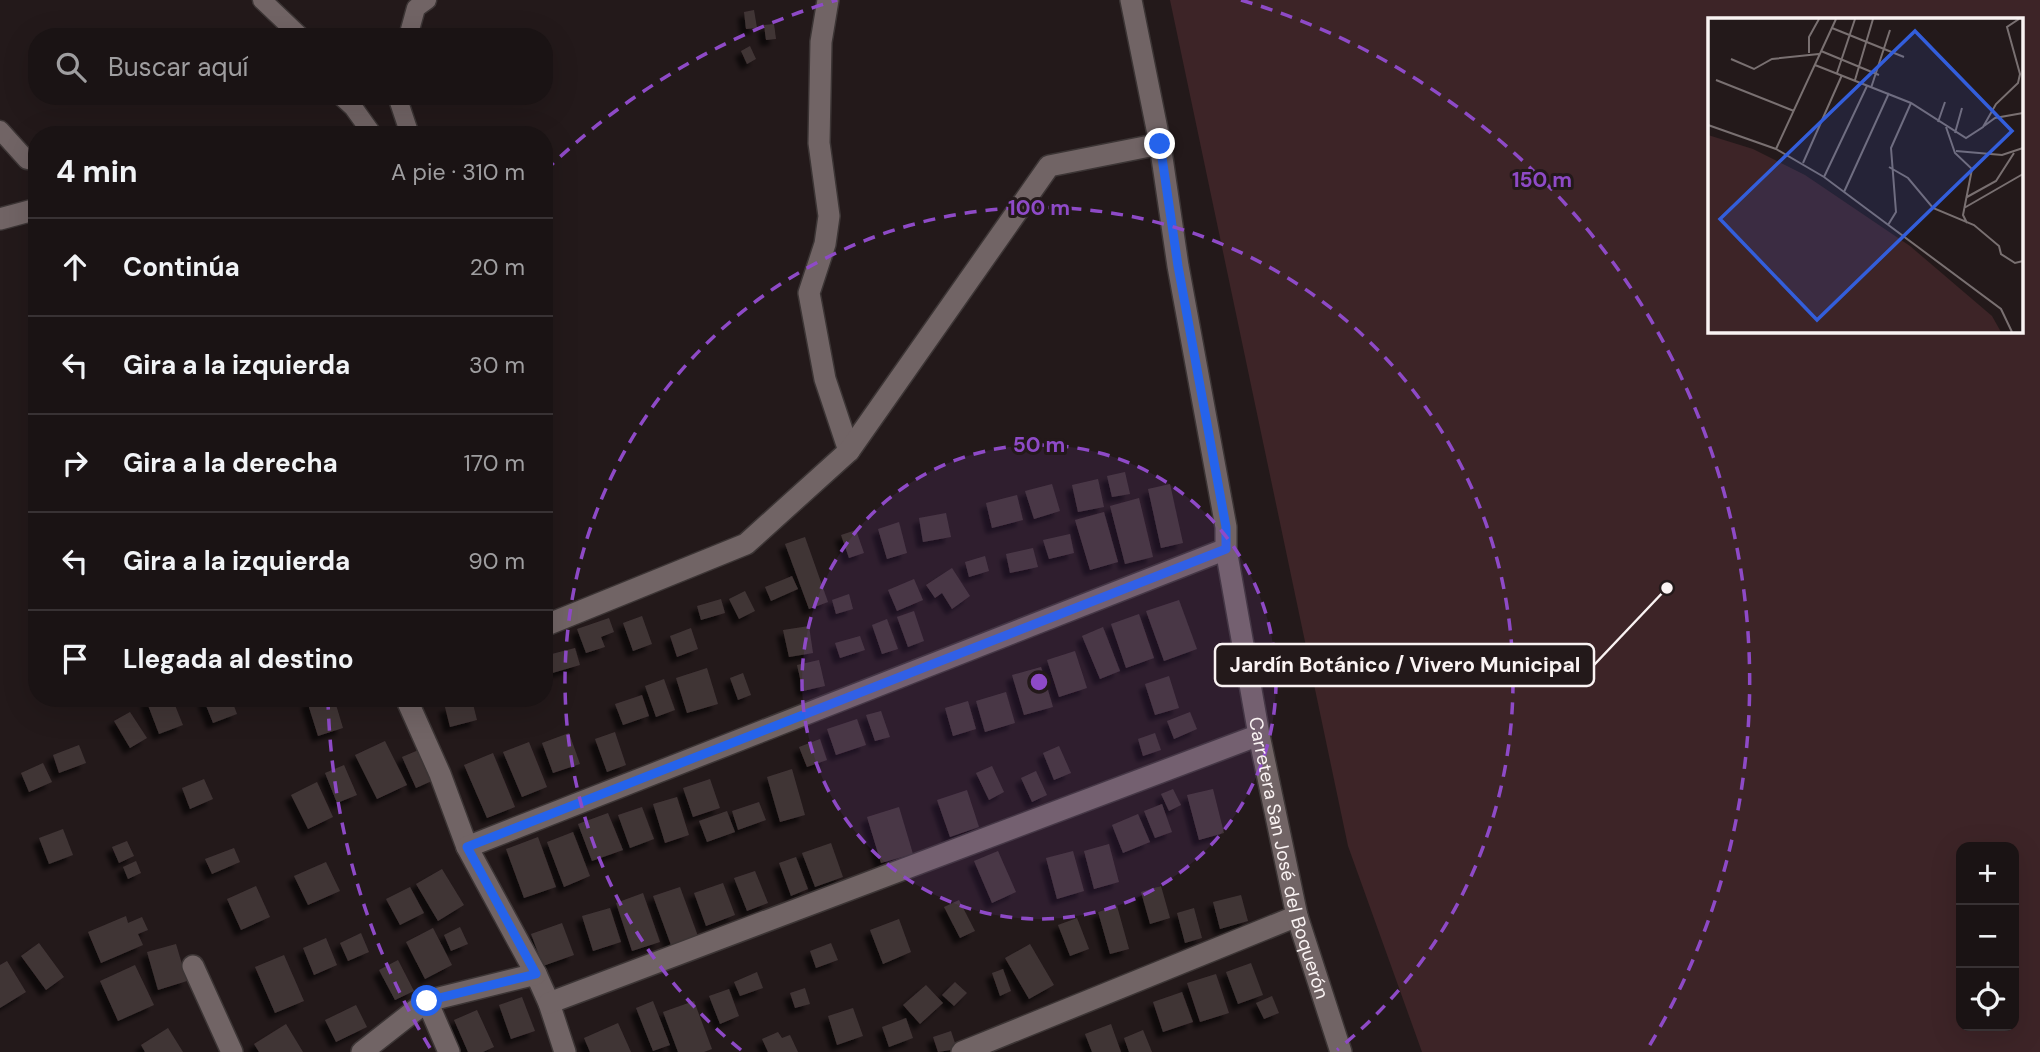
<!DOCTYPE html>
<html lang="es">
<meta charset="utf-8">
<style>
:root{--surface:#1a1314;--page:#231c1d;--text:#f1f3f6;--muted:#9f9ea0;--line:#383234}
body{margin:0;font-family:"DM Sans",sans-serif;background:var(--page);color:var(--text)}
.controls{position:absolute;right:21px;bottom:21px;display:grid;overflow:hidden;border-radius:14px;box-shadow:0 7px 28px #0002}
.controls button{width:63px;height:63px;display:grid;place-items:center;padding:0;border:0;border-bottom:2px solid var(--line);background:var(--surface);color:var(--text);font:35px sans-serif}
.stop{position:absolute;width:21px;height:21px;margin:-16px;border:5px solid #2563eb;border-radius:50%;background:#fff}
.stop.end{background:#2563eb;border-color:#fff;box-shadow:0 2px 7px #0008}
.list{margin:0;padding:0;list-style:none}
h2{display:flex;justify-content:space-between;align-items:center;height:91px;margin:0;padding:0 28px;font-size:30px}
h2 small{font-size:23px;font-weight:400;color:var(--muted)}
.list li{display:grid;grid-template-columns:46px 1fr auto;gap:21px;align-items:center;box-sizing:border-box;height:98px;padding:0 28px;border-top:2px solid var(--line)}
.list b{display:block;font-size:26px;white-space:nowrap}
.list em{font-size:23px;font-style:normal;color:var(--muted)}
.icon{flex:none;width:38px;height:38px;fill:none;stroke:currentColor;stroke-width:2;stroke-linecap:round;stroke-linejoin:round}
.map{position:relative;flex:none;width:2040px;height:1052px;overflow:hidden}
.search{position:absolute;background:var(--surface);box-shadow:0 7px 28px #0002;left:28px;top:28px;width:525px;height:77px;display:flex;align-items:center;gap:18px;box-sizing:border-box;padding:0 24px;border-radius:28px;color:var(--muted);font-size:26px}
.panel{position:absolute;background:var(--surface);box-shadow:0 7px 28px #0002;left:28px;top:126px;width:525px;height:581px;border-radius:28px}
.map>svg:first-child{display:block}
</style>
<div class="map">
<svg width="2040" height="1052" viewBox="0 0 2040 1052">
<defs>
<filter id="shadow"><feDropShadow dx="-6" dy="6" stdDeviation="2" flood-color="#0009"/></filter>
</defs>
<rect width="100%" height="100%" fill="#23191a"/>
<path fill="#3d2427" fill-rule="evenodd" d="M1170 0H2040V1052H1422L1348 846ZM1709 19H2021V331H1709ZM1961 847H2014V1026H1961Z"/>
<g fill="#413536" filter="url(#shadow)">
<path d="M754 10 757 28 746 29 744 12Z"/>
<path d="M774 24 776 39 766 40 764 25Z"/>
<path d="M750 46 756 59 747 64 741 51Z"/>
<path d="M1125 472 1130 494 1112 497 1107 476Z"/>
<path d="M1098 479 1104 507 1078 512 1072 485Z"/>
<path d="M1052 484 1060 511 1034 519 1025 491Z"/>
<path d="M1170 484 1183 543 1161 548 1148 489Z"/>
<path d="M1017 495 1023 520 992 528 986 503Z"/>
<path d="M1139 498 1153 557 1125 564 1110 506Z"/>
<path d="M1104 512 1118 562 1090 570 1075 520Z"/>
<path d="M946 513 951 537 923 542 919 518Z"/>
<path d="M899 522 907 553 887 559 878 529Z"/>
<path d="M856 530 864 553 849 558 841 535Z"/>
<path d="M1070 534 1074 553 1049 559 1043 540Z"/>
<path d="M805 537 828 602 809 609 785 544Z"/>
<path d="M1033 548 1038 567 1010 573 1006 554Z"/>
<path d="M985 556 989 571 969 577 965 562Z"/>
<path d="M952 568 970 596 952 609 942 593 935 598 926 585Z"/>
<path d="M792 576 798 589 771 601 765 587Z"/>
<path d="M914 579 923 600 897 611 888 590Z"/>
<path d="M745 591 755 611 739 619 729 599Z"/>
<path d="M849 594 853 609 836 614 832 600Z"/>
<path d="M721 599 725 613 701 620 697 606Z"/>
<path d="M1179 600 1197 649 1164 661 1146 611Z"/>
<path d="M914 611 924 641 908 647 897 617Z"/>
<path d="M1139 614 1154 658 1126 668 1111 624Z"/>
<path d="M642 616 652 644 633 651 623 623Z"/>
<path d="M609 618 614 632 601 637 605 647 586 653 577 629Z"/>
<path d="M887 619 898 649 882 654 872 625Z"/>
<path d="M809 626 813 653 789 657 783 630Z"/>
<path d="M1103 627 1120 671 1100 679 1082 636Z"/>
<path d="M691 628 698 649 677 657 670 636Z"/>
<path d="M860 636 865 650 840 658 835 643Z"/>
<path d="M575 648 580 665 549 674 544 656Z"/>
<path d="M1075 651 1087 688 1059 697 1047 660Z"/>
<path d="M819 660 825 686 803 691 797 665Z"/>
<path d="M1041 667 1053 707 1024 715 1012 675Z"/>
<path d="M707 668 718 704 687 713 676 678Z"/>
<path d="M743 673 751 695 738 700 730 678Z"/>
<path d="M1169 676 1179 708 1155 715 1145 684Z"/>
<path d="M664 679 675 710 656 717 645 686Z"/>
<path d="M1006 692 1015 723 985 732 976 701Z"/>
<path d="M642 695 649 716 623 725 615 704Z"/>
<path d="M152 698H172L183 725 159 734 146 700Z"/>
<path d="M203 698H231L237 714 213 723Z"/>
<path d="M316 698H334L343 728 318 736 307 701Z"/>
<path d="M472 700 477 720 450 727 445 707Z"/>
<path d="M968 701 976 729 953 736 945 708Z"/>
<path d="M881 711 890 737 875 741 866 715Z"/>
<path d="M130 712 147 738 130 748 114 721Z"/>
<path d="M1190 712 1197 729 1174 739 1167 721Z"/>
<path d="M857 719 866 745 836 755 827 729Z"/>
<path d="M615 732 626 765 607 772 595 739Z"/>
<path d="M569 733 580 764 553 773 542 743Z"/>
<path d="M1155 733 1161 750 1143 756 1138 739Z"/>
<path d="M820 739 827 760 807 767 799 747Z"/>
<path d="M385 741 407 785 377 799 355 755Z"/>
<path d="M529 742 547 787 522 797 503 752Z"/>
<path d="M79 745 86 763 59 773 53 755Z"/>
<path d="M1059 746 1071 773 1054 780 1043 753Z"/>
<path d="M421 749 434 780 416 788 402 757Z"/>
<path d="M493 753 515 807 487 818 464 765Z"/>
<path d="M43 763 52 782 29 792 21 773Z"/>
<path d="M344 765 357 795 337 803 325 773Z"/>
<path d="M992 766 1004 792 989 800 976 773Z"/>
<path d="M792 769 805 815 780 822 767 777Z"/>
<path d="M1036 771 1047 795 1032 802 1021 778Z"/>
<path d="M204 779 213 799 190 809 182 788Z"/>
<path d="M710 779 720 808 693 817 683 788Z"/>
<path d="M317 782 333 817 308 829 291 795Z"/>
<path d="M1173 789 1181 805 1169 811 1161 794Z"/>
<path d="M1213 789 1224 833 1199 840 1187 795Z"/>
<path d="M967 790 979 827 950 837 937 800Z"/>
<path d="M677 797 689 835 665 843 653 804Z"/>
<path d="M759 802 766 820 738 830 732 811Z"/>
<path d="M1162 804 1172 832 1155 838 1144 811Z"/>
<path d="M642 807 654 839 630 848 618 815Z"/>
<path d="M899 807 913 854 881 863 867 817Z"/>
<path d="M727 811 735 832 707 842 699 821Z"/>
<path d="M608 813 623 850 592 861 578 824Z"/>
<path d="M1138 814 1150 842 1123 853 1112 825Z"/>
<path d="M63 829 73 855 49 864 39 838Z"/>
<path d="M573 832 590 876 564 887 547 842Z"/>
<path d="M538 837 556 887 524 898 506 849Z"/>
<path d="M127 841 134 856 119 863 112 847Z"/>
<path d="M831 843 843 877 815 887 802 853Z"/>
<path d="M1109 844 1119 882 1094 889 1084 851Z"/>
<path d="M234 848 240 862 212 874 205 859Z"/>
<path d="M998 851 1016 892 992 903 974 861Z"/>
<path d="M1073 851 1084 891 1057 899 1046 858Z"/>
<path d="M796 857 808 889 791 896 779 863Z"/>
<path d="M136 861 141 873 128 879 123 867Z"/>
<path d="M326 862 340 891 308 905 294 876Z"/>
<path d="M442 869 464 905 438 921 416 884Z"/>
<path d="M755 871 768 903 747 911 734 878Z"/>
<path d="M723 883 735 915 706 926 694 893Z"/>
<path d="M256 886 270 917 241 930 227 899Z"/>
<path d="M1161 886 1170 918 1150 924 1141 892Z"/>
<path d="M410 887 424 913 400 925 386 899Z"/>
<path d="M680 887 699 939 672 948 653 896Z"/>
<path d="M643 893 660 942 632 951 616 903Z"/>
<path d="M1241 895 1248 921 1220 929 1213 902Z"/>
<path d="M959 900 975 931 960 938 944 907Z"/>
<path d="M1117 906 1129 949 1110 954 1098 912Z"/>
<path d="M610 908 621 942 593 951 582 916Z"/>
<path d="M1194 908 1202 938 1185 943 1177 913Z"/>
<path d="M126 916 128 923 142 917 148 930 138 934 143 945 101 963 88 932Z"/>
<path d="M1077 918 1089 949 1070 956 1058 925Z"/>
<path d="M899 919 911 952 883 964 870 930Z"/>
<path d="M562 923 574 955 543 966 531 934Z"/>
<path d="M460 927 468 944 451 951 444 935Z"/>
<path d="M433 928 452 965 425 979 406 942Z"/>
<path d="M361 933 369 952 348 961 340 943Z"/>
<path d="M326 938 337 965 314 975 303 948Z"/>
<path d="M39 943 64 977 46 990 21 956Z"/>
<path d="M831 943 838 960 816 968 810 951Z"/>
<path d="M176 944 187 981 158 990 147 952Z"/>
<path d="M1030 944 1054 985 1029 999 1005 958Z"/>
<path d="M284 955 304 1001 275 1013 255 967Z"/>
<path d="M398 960 414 991 395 1000 379 970Z"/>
<path d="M7 961 26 992 0 1008V965Z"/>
<path d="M1251 963 1263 995 1238 1004 1226 972Z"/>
<path d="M135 965 154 1005 118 1021 100 981Z"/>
<path d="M1003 969 1011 991 1000 996 992 973Z"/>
<path d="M757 972 763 988 740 996 734 982Z"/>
<path d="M1216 974 1229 1013 1200 1022 1187 983Z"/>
<path d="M955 982 967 993 954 1006 942 995Z"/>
<path d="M926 985 943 1003 920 1024 903 1005Z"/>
<path d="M805 988 810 1004 795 1008 790 993Z"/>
<path d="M729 989 739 1016 720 1024 709 996Z"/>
<path d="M1182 992 1193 1022 1163 1032 1153 1002Z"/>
<path d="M1272 996 1279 1013 1264 1019 1256 1003Z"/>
<path d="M522 997 535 1031 511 1039 499 1005Z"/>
<path d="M653 1001 670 1045 653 1051 636 1008Z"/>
<path d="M694 1001 712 1049 704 1052H678L663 1012Z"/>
<path d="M356 1005 367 1027 336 1042 325 1020Z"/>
<path d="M853 1008 863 1036 837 1045 828 1016Z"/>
<path d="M477 1010 494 1047 483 1052H468L454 1020Z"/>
<path d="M906 1018 913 1038 889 1047 882 1027Z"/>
<path d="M618 1023 631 1052H590L584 1038Z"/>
<path d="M286 1024 303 1052H259L254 1044Z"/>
<path d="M1111 1024 1121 1052H1092L1085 1034Z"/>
<path d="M168 1028 183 1052H145L141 1045Z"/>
<path d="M1143 1030 1152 1052H1129L1124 1038Z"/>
<path d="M951 1031 957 1049 938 1052 933 1037Z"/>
<path d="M778 1032 782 1038 790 1035 798 1052H768L762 1039Z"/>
</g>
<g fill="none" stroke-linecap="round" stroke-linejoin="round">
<g stroke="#3c3535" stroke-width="21">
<g id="lane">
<path d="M262 0 301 37"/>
<path d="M408 37 416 8 427 0"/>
<path d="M341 96 353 107 373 135"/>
<path d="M397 96 410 135"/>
<path d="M0 130 27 160H37"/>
</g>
</g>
<g stroke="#3c3535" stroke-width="24">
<g id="street">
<path d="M828 0 821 42 819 143 829 216 825 244 809 293 825 379 849 451"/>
<path d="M0 219 37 209"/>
<path d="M544 626 746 544 849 451 1049 166 1160 144"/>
<path d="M406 698 440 774 467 847 536 974 549 1003 565 1052"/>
<path d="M467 847 1226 549"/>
<path d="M193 966 232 1052"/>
<path d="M427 1001 449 1052"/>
<path d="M549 1003 1259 735"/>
<path d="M362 1052 427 1001 536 974"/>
<path d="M962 1052 1297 916"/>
</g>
</g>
<g stroke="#3c3535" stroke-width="24">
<g id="secondary">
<path id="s1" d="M1131 0 1160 144 1178 266 1226 527V549L1259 735 1297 916 1341 1052"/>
</g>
</g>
<use href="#lane" stroke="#716465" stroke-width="18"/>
<use href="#street" stroke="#716465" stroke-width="21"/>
<use href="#secondary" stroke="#716465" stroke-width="21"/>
</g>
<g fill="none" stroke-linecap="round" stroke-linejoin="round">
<path stroke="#2563eb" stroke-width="9" d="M427 1001 536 974 467 847 1226 549V527L1178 266 1160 144"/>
</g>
<circle cx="1039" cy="682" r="237" fill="#8e4ac7" fill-opacity=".12"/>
<g fill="none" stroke="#8e4ac7" stroke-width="3.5" stroke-dasharray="12 9">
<circle cx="1039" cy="682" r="237"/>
<path d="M741 1050A474 474 0 1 1 1337 1050"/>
<path d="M430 1048A711 711 0 0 1 328 701M545 171A711 711 0 0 1 837 0M1241 0A711 711 0 0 1 1648 1048"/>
</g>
<g text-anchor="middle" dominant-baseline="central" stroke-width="6" stroke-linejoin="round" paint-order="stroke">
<g font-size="19" fill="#faf3f3" stroke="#23191a">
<text stroke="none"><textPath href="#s1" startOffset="873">Carretera San José del Boquerón</textPath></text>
</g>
</g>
<g transform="translate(1708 18)">
<rect width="315" height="315" fill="#23191a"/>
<path d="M0 117 45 131 97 157 202 228 284 298 293 314H0Z" fill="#3d2427"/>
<path fill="none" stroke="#797071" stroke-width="2" d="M124 10 196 39M113 33 171 57M101 35V19L111 1M23 41 46 51 64 41 111 36M107 47 203 85 258 120 275 109 288 86 310 65 312 56 299 9 311 1M129 55 147 1M8 62 86 93M147 62 165 1M163 70 182 12M230 104 237 84M0 107 68 131 116 159 293 291 304 314M276 108 287 100 315 95M238 109 247 135 264 151 255 197 259 205M247 115 254 90M68 131 128 1M248 133 294 137 315 130M95 145 134 57M181 149 200 160 225 190 266 207 291 228 293 236 307 245 315 243M116 159 159 68M136 174 181 75M259 179 288 163 306 135M256 190 315 156M180 207 188 194 183 130 203 85"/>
<path fill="#335edb" fill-opacity="0.15" stroke="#335edb" stroke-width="3.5" d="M207 13 304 113 109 302 12 201Z"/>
<rect width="315" height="315" fill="none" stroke="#faf3f3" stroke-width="3.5"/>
</g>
<circle cx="1039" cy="682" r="10" fill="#8e4ac7" stroke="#23191a" stroke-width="3.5"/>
<g font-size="21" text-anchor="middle" font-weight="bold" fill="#8e4ac7" stroke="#23191a" stroke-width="6" stroke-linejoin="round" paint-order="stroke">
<text x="1542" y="187">150 m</text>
<text x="1039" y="215">100 m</text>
<text x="1039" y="452">50 m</text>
</g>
<path fill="none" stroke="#faf3f3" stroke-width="2.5" d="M1667 588L1594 665"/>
<circle fill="#faf3f3" stroke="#23191a" stroke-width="2.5" cx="1667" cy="588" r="7"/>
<rect fill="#23191a" stroke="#faf3f3" stroke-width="2.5" x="1215" y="644" width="379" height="42" rx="7"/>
<g font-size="21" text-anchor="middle" font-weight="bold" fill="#faf3f3">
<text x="1405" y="672">Jardín Botánico / Vivero Municipal</text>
</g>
</svg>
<div class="controls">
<button>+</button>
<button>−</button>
<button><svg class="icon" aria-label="locate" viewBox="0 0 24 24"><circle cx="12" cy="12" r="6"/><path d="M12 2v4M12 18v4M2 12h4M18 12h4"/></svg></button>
</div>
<div class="stop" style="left:427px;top:1001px"></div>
<div class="stop end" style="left:1160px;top:144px"></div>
<div class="search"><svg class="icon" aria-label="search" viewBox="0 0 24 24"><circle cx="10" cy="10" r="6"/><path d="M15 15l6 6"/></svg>Buscar aquí</div>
<section class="panel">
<h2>4 min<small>A pie · 310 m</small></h2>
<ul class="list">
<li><svg class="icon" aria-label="ahead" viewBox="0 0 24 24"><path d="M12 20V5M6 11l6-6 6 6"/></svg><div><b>Continúa</b></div><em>20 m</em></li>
<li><svg class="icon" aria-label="left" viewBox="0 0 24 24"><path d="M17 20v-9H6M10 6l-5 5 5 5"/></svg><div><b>Gira a la izquierda</b></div><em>30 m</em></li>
<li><svg class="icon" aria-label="right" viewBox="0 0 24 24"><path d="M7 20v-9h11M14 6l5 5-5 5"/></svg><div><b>Gira a la derecha</b></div><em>170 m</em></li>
<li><svg class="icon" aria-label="left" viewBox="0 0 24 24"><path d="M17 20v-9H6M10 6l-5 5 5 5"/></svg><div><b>Gira a la izquierda</b></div><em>90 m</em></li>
<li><svg class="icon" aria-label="arrive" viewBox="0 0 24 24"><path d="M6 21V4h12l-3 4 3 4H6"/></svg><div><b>Llegada al destino</b></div></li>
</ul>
</section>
</div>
